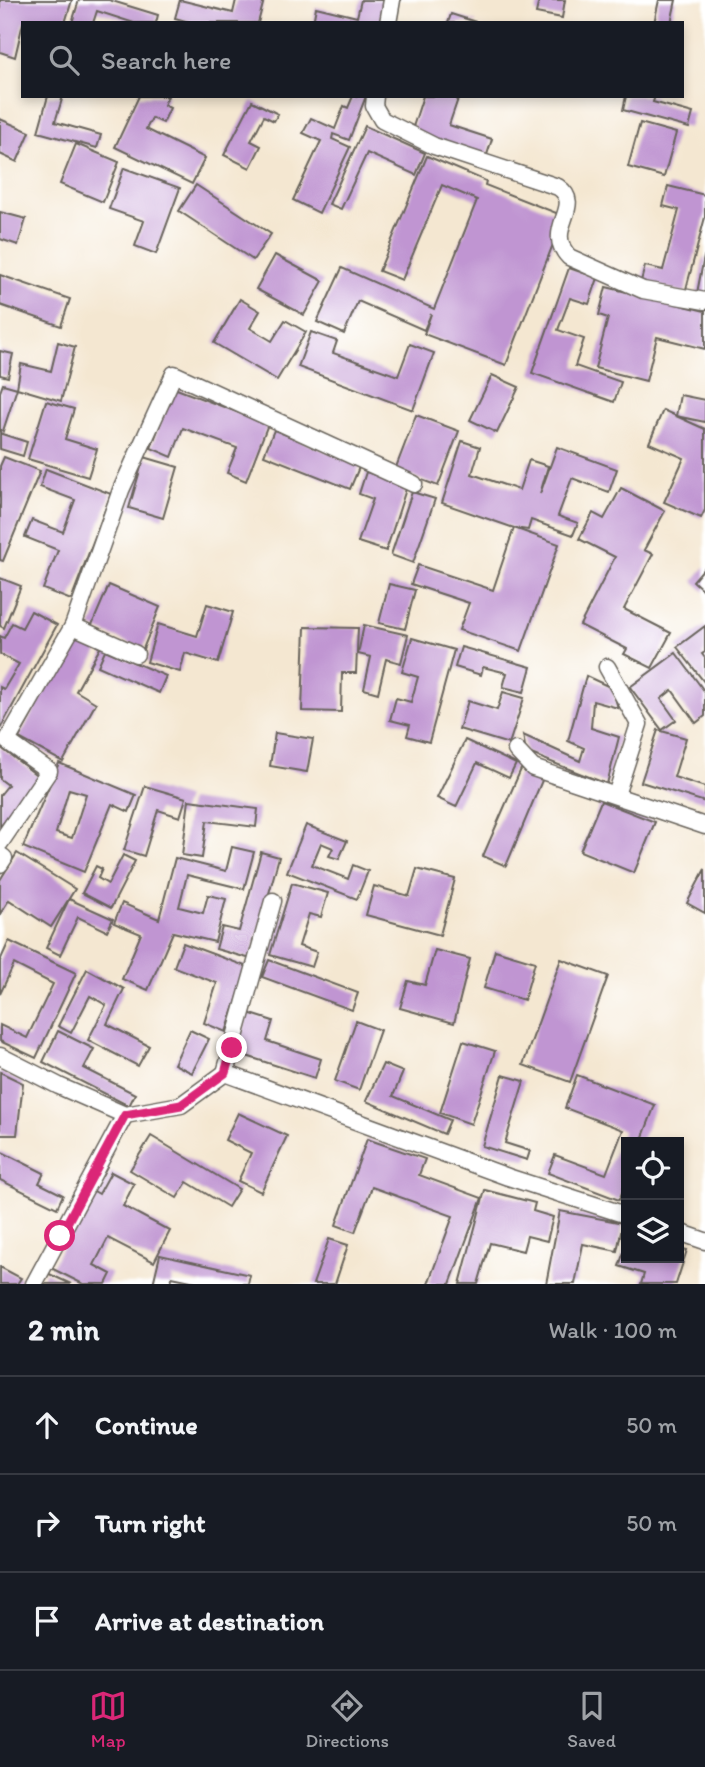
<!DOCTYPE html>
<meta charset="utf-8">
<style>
:root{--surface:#171b24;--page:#242831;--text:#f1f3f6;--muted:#9ea1a6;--line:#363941;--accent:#db2777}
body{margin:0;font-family:Itim,sans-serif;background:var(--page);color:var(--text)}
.controls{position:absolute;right:21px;bottom:21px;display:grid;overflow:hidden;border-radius:0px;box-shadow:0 4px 10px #0003}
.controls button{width:63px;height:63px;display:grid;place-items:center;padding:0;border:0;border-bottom:2px solid var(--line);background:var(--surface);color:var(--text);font:35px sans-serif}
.stop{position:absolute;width:21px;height:21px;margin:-16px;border:5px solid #db2777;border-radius:50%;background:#fff}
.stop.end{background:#db2777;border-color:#fff;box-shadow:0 2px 7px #0008}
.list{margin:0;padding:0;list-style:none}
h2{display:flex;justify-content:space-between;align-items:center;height:91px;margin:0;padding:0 28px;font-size:30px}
h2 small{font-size:23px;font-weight:400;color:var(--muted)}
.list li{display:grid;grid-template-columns:46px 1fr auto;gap:21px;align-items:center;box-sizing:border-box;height:98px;padding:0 28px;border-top:2px solid var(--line)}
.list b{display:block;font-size:26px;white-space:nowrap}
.list em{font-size:23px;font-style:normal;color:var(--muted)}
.icon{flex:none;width:38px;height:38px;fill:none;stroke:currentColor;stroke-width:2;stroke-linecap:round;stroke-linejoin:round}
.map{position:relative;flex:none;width:705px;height:1284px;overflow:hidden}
.search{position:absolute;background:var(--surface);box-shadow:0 4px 10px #0003;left:21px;right:21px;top:21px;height:77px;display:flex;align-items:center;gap:18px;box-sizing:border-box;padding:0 24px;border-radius:0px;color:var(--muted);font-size:26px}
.sheet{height:385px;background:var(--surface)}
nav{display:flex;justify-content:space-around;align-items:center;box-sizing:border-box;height:98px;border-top:2px solid var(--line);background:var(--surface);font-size:19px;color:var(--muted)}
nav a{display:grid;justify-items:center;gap:4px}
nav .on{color:var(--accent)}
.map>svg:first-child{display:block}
</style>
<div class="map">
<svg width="705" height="1284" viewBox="0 0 705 1284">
<rect width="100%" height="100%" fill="#fff"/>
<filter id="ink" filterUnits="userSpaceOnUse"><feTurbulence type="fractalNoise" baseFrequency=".0143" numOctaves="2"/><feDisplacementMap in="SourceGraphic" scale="14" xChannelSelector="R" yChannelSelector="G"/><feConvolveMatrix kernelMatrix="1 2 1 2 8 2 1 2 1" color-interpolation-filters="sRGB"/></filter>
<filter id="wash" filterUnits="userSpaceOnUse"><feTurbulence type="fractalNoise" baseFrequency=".00686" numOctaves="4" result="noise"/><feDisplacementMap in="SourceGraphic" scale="28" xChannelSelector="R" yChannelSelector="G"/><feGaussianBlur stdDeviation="1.57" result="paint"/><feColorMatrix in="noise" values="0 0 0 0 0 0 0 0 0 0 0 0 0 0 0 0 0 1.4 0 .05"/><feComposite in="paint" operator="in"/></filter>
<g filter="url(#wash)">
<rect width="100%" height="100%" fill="#f4e7d1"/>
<g id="blocks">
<g fill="#c095d2" fill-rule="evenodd">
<path d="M0 0H72L65 23H23L15 57 0 52Z"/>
<path d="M79 0H109L158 15 156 23H134L97 11 93 23H72Z"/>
<path d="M180 0 233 13 236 0H264L258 23H193L175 18Z"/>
<path d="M361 0H386L380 23H313L316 7 357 17Z"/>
<path d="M539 0H565L562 18 536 13Z"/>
<path d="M659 0H676L671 23H654Z"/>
<path d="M451 14 476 22V23H448Z"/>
<path d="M48 96H63L55 122 101 135 97 148 38 132Z"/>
<path d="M139 96H168L164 105 170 108 163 123 152 118 146 129 205 158 192 184 115 147Z"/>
<path d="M353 96H366L349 140 333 134 332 139 350 147 319 213 293 200 321 141 303 133 311 118 335 129 344 106 348 108Z"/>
<path d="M423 96H459L449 125 492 139 486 158 411 133Z"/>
<path d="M626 96H655L653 102 693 113 689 128 623 110Z"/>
<path d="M252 101 278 114 274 121 264 116 251 141 261 146 250 168 224 155Z"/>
<path d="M0 119 30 132 17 162 0 154Z"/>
<path d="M640 123 676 133 664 177 628 167Z"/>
<path d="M365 126 425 153 416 175 367 153 341 209 329 204Z"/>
<path d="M76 144 119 162 103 202 60 184Z"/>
<path d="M427 156 486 181 485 185 564 216 506 365 424 334 431 314 424 330 358 301 344 334 317 322 342 268 434 309 477 200 442 185 402 280 379 271Z"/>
<path d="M124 168 180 188 156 254 135 246 144 221 109 209Z"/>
<path d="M196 185 271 234 253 260 179 211Z"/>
<path d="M668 186 705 195V217L685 293 641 281 645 266 663 270 679 210 663 206Z"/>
<path d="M0 212 26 219 18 245 0 239Z"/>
<path d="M275 255 323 281 304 315 256 289Z"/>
<path d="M704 257 705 258V295L697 293Z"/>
<path d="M569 268 598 278 589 304 570 298 558 330 584 339 575 366 621 382 614 402 532 373Z"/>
<path d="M0 275 70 299 61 326 0 305Z"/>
<path d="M606 287 705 311V349L657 337 646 381 595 368 608 318 599 315Z"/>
<path d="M240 299 260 311 250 328 272 341 285 320 306 332 277 380 214 343Z"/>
<path d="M311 332 337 341 333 353 398 376 410 344 434 353 413 410 298 367Z"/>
<path d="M58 342 75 347 61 401 17 388 21 364 51 371Z"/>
<path d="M0 351 13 354 8 377 0 375Z"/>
<path d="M492 375 519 387 497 433 470 420Z"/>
<path d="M3 384 17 388 2 434 27 442 23 456 0 449V392Z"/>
<path d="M174 388 268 424 246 481 227 473 237 448 183 428 172 457 151 448Z"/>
<path d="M680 395 705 400V422L676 416 705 429V510L701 518 664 502 684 458 649 443 663 410 676 416Z"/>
<path d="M46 401 74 409 65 439 97 449 88 477 28 459Z"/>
<path d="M416 415 459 431 438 486 395 470Z"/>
<path d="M274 430 360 465 350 489 264 455Z"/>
<path d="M462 441 480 447 472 474 519 490 529 460 548 466 540 494 557 447 617 469 609 492 572 478 558 516 578 523 573 535 531 520 528 530 514 528 442 503Z"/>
<path d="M4 457 40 471 3 561 0 560V466Z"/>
<path d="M144 457 178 467 163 518 129 508Z"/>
<path d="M46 469 111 494 71 600 43 589 58 550 25 537 32 520 63 532 75 500 40 487Z"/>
<path d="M366 472 407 486 386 551 358 542 373 499 359 494Z"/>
<path d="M621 488 665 511 644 550 653 554 624 609 671 633 652 668 624 654 627 649 580 625 615 557 579 539 593 513 604 519Z"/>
<path d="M412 492 435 499 413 563 391 555Z"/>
<path d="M514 528 559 544 521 651 459 630 469 603 411 584 418 565 493 590Z"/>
<path d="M705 567V592L693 581Z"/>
<path d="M0 578 21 586 4 628 0 626Z"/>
<path d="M389 584 415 590 405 629 379 623Z"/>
<path d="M109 585 160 607 143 649 91 627Z"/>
<path d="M207 604 233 612 218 663 185 653 180 672 147 662 158 624 197 636Z"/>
<path d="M31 611 57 625 0 729V687L4 689 19 664 0 654V636L4 638 12 623 22 628Z"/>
<path d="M364 625 408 635 401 663 386 659 378 693 364 689 371 657 358 654Z"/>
<path d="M705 626V652L702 654 705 658V683L677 647Z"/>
<path d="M305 627 358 628 356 673H342L341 712 302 711Z"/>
<path d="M76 634 100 648 76 691 96 703 63 762 19 738Z"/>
<path d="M412 638 454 650 429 742 407 736 410 725 390 720 396 698 411 702 418 677 402 672Z"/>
<path d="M461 647 531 667 524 692 503 687 507 673 483 667 481 675 455 667Z"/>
<path d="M105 650 166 676 159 693 98 666Z"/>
<path d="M676 653 705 692V716L696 723 672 690 661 699 676 720 662 730 630 687Z"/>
<path d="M586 676 612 688 618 708 593 701 591 728 619 737 607 784 526 752 523 735 580 761 584 748 568 741Z"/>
<path d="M503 692 524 698 509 744 459 729 468 701 497 710Z"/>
<path d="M658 730 686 738 674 777 705 787V802L641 782Z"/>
<path d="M275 733 313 739 307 772 270 766Z"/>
<path d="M465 740 516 764 509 778 477 763 456 807 437 798Z"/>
<path d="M0 747 39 777 0 827V795L8 785 0 779Z"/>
<path d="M59 763 136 795 129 812 112 804 84 872 23 847ZM69 789 86 794 72 838 56 833Z"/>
<path d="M521 769 543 778 506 866 483 856Z"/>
<path d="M145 786 186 798 180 817 158 810 144 856 124 850Z"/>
<path d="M189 800 258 809 256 827 207 821 202 858 182 855Z"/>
<path d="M601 801 655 822 634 873 580 851Z"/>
<path d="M306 825 347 841 339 859 329 856 333 848 321 843 312 865 348 879 353 865 368 871 357 899 287 872Z"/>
<path d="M232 847 254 852 244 889 187 875 179 907 203 913 208 895 226 899 215 942 173 932 148 990 122 979 141 934 114 923 122 903 159 919 175 858 226 871Z"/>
<path d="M261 852 279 857 251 959 216 949 222 927 239 931Z"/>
<path d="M17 853 75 889 51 927 9 900 0 914V880Z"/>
<path d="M123 855 135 861 111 908 82 893 96 866 102 869 98 878 108 884Z"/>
<path d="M417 869 455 879 440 935 366 915 374 886 409 896Z"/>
<path d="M705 869V913L687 903Z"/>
<path d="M292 883 328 893 321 917 309 914 299 946 317 952 312 967 270 955Z"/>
<path d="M69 899 113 919 107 931 78 917 60 955 46 948Z"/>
<path d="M9 941 76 973 36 1058 0 1041V1025L27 1038 53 984 14 964 0 994V961Z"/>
<path d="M183 943 248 967 226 1032 204 1023 217 983 174 967Z"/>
<path d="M435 950 470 959 454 1023 400 1008 408 981 425 985Z"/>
<path d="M495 950 535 962 524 1000 484 988Z"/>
<path d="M561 959 608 976 570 1082 523 1065Z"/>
<path d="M269 960 358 993 352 1010 262 977Z"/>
<path d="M87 969 124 989 107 1024 149 1046 138 1066 88 1040 106 1005 90 996 71 1033 58 1026Z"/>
<path d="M248 1013 273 1021 267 1041 321 1059 315 1078 237 1053Z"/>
<path d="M356 1021 380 1030 359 1090 335 1081Z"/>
<path d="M190 1030 209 1039 192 1073 174 1064Z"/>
<path d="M58 1031 94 1049 84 1068 135 1094 129 1106 43 1062Z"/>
<path d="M463 1041 495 1051 471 1124 440 1113Z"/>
<path d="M383 1064 403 1072 393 1096 450 1120 444 1134 366 1101Z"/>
<path d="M0 1072 23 1083 17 1135H0Z"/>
<path d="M503 1075 524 1081 505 1143 530 1151 527 1160 482 1146Z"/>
<path d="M577 1075 655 1105 641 1142H626V1182L619 1200 548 1173 555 1155 606 1174 623 1130 565 1108Z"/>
<path d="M238 1113 287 1136 261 1192 238 1181 251 1153 225 1140Z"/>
<path d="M151 1136 239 1189 228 1207 187 1182 177 1198 130 1170Z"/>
<path d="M367 1139 425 1159 419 1175 482 1198 450 1284H428L453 1216 372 1187 355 1232 336 1225Z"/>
<path d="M0 1151 44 1173 39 1183 63 1195 57 1208 0 1180Z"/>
<path d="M111 1172 134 1184 123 1206 170 1231 154 1262 108 1238 94 1265 111 1274 106 1284H83L51 1268 92 1190 99 1194Z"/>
<path d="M485 1190 535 1203 533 1211 553 1217 547 1241 527 1236 523 1251 490 1243 478 1284H460Z"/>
<path d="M560 1211 623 1223 617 1251 583 1244 575 1284H546Z"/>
<path d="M329 1239 348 1245 335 1284H313Z"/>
<path d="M626 1246V1258H679V1248L687 1250 676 1284H641L644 1274 619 1266Z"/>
<path d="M160 1255 250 1275 248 1284H205L172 1277 171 1284H153Z"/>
<path d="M0 1267 21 1278 17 1284H0Z"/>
<path d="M45 1272 71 1284H40Z"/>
</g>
</g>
</g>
<g filter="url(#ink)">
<use href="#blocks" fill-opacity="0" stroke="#68635b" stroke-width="2"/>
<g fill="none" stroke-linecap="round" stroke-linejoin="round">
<g stroke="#68635b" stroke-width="19">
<g id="street">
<path d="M388 23 392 0"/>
<path d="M375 96 374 106 382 120 434 146 558 187C586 206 542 229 569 257L643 290 705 301"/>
<path d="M73 626 136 654"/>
<path d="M607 667 639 724 616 795"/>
<path d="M516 750 533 768 705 826"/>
<path d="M0 843 49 771 7 741 73 626 121 490 174 374 414 484"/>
<path d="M0 855 4 858 0 864"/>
<path d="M0 1056 59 1086 125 1115 181 1105 225 1073 508 1177 626 1215"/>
<path d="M225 1073 273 901"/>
<path d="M679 1232 705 1241"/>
<path d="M34 1284 125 1115"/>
</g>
</g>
<use href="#street" stroke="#fff" stroke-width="16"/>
</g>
</g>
<g fill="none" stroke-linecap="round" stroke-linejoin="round" filter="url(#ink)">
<path stroke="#db2777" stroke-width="9" d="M60 1236 125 1115 181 1105 225 1073 232 1048"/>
</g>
</svg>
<div class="controls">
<button><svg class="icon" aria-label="locate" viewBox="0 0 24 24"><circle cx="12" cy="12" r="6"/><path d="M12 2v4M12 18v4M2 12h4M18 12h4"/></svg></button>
<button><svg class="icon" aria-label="layers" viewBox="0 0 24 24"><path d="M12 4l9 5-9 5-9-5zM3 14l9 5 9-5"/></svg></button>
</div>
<div class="stop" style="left:60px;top:1236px"></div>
<div class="stop end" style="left:232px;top:1048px"></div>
<div class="search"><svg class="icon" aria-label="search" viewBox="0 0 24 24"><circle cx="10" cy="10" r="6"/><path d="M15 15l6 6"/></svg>Search here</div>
</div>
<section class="sheet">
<h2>2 min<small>Walk · 100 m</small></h2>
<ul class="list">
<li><svg class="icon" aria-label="ahead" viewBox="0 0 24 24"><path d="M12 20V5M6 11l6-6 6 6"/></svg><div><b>Continue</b></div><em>50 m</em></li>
<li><svg class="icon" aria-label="right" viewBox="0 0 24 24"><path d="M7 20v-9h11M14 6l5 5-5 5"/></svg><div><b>Turn right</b></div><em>50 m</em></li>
<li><svg class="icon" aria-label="arrive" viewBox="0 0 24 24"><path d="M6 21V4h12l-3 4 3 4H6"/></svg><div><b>Arrive at destination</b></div></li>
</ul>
</section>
<nav>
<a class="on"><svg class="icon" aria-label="map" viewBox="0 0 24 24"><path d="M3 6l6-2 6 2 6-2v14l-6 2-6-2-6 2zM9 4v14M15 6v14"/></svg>Map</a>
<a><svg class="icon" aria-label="directions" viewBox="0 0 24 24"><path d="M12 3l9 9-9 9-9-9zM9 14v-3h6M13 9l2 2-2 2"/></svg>Directions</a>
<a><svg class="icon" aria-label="saved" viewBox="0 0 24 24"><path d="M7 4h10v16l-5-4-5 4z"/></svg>Saved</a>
</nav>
